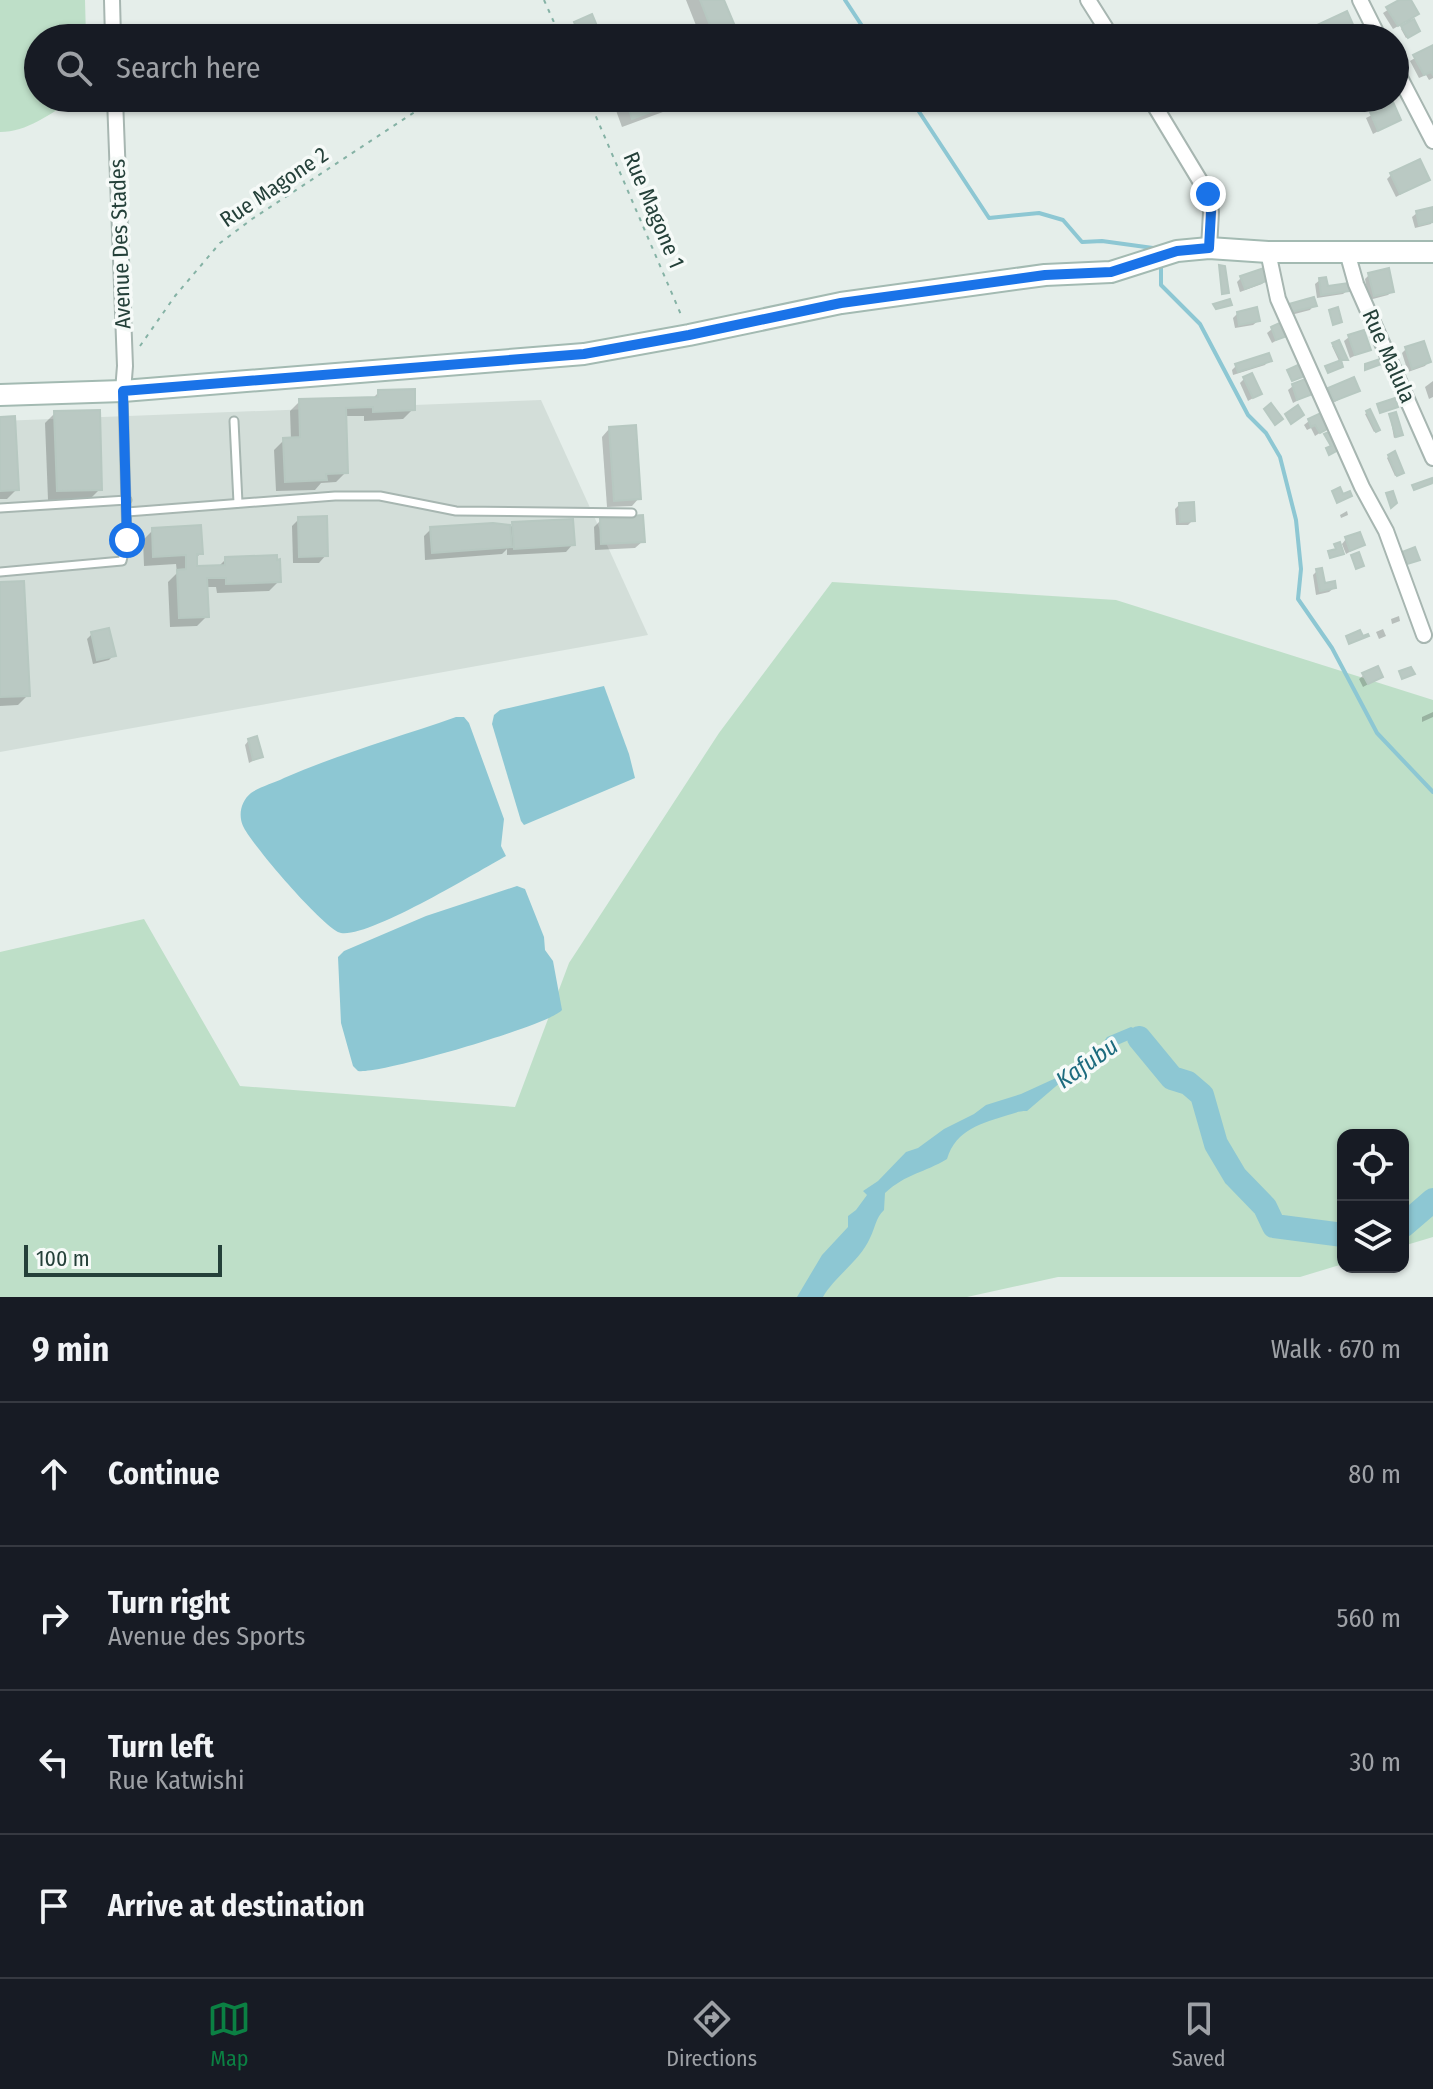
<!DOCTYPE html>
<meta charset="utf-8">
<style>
:root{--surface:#171b24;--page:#242831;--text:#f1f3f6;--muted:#9ea1a6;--line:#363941;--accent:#0b8043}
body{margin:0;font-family:"Fira Sans Condensed",sans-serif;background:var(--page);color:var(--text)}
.controls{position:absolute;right:24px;bottom:24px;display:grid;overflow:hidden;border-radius:16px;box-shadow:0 2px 6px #0004}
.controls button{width:72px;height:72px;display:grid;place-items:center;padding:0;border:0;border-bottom:2px solid var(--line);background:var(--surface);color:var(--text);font:40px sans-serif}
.scale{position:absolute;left:24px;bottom:20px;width:198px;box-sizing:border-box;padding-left:8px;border:4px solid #244039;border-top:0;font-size:22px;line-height:28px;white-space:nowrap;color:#244039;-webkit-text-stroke:6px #f6faf8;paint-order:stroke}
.stop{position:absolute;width:24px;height:24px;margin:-18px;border:6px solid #1a73e8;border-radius:50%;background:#fff}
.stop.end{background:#1a73e8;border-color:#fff;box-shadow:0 2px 8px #0008}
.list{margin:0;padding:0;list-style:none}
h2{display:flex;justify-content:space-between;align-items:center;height:104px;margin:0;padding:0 32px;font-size:34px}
h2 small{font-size:26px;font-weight:400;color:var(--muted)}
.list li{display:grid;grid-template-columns:52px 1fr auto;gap:24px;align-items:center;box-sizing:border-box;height:144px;padding:0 32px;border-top:2px solid var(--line)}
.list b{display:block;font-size:30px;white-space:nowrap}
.list p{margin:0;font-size:26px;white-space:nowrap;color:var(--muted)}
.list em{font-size:26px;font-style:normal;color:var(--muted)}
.icon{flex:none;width:44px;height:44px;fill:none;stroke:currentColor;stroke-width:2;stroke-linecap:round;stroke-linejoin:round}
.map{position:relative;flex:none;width:1433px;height:1297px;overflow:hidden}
.search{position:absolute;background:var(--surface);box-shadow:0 2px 6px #0004;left:24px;right:24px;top:24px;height:88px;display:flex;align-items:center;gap:20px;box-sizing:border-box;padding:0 28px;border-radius:44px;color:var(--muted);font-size:30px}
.sheet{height:680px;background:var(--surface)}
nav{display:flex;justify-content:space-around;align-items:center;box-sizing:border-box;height:112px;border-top:2px solid var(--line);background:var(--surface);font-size:22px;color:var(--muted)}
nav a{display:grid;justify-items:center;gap:4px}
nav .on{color:var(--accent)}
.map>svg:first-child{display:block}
</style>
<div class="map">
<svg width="1433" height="1297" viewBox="0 0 1433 1297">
<rect width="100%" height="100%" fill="#e5eeea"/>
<path fill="#d3ded9" d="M541 400 648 635 0 752V421Z"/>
<g fill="#bedfc8">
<path d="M0 0H85L86 38H38V98L72 100C50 114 27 132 0 132Z"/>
<path d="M832 582 1116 600 1433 700V1237L1403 1246V1135H1343V1264L1300 1277H1058L967 1297H0V952L144 919 240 1086 515 1107 569 963 719 733Z"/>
</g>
<g fill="#8dc7d3">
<path d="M604 686 629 754 635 778 524 825 521 821 492 724 494 715 500 710Z"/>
<path d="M456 717H464L469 723 504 819 501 846 506 856C477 872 369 938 341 933 325 930 251 844 243 826 238 815 241 801 251 793 259 787 274 783 284 778 339 754 399 737 456 717Z"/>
<path d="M517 886 525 889 544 937 545 950 553 961 562 1010C550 1025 379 1075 358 1071L353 1066 341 1023 338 957 344 951 426 916Z"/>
<path d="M1131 1027C1156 1036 1156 1045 1162 1068L1156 1073 1144 1056 1137 1040 1131 1039 1108 1049 1093 1066 1062 1081 1027 1111C1018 1111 1015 1113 1008 1115 983 1123 956 1129 947 1159 924 1173 907 1173 885 1193L884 1210C875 1219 876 1226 870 1238 860 1261 835 1276 823 1297H797L822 1255 848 1227V1216L856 1210 867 1195 863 1191 878 1181 906 1152 918 1148 944 1129 974 1114 986 1105 1021 1094 1056 1078 1066 1068 1098 1050 1107 1037Z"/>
</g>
<g fill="#0003">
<path d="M686 0H722L738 38H701Z"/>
<path d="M1403 0H1409L1417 14 1406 25 1416 33 1406 38 1401 29 1407 21 1393 29 1383 13Z"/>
<path d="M575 24 600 38H571L568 31Z"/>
<path d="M1316 28H1353L1338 38H1315L1312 32Z"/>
<path d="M1433 47V78L1429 80 1426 75 1419 78 1410 61Z"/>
<path d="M621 98H701L622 127 614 105Z"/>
<path d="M726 98H744L728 104Z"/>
<path d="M1392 105 1398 120 1373 134 1366 118Z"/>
<path d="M1391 175 1427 179 1396 197 1387 179Z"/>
<path d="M1433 212 1431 224 1415 228 1412 217 1417 213Z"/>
<path d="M1369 275 1392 291 1388 295 1369 300 1365 279Z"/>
<path d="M1241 278 1266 280 1262 284 1240 292 1237 282Z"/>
<path d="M1320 280 1326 288 1348 290 1343 294 1317 298 1315 284Z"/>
<path d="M1314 305 1310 310 1287 316 1286 310 1290 306Z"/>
<path d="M1238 313 1258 321 1253 325 1235 328 1233 318Z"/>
<path d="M1272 329 1288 334 1272 343 1267 333Z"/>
<path d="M1349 337 1369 349 1350 358 1344 341Z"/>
<path d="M1334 345 1346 359 1345 360 1339 361 1332 346Z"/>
<path d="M1406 349 1429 361 1425 366 1408 372 1402 353Z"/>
<path d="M1269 360 1265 365 1233 375 1232 370 1236 366Z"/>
<path d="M1245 378 1260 394 1248 401 1240 383Z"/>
<path d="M1433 381V397L1429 399 1425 387Z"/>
<path d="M1293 386 1311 393 1293 403 1288 390Z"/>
<path d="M1329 390H1357L1329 405 1325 394Z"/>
<path d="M379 392 413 409 403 419 364 421V416H344L346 472 336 482 321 483 315 490 276 491 274 450 284 440H291L290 411 300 401 372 399Z"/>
<path d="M1369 412 1376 431 1374 432 1365 414Z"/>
<path d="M55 413 100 489 90 499 48 500 45 423Z"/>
<path d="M1390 416 1400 435 1399 436 1394 438Z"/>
<path d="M0 419 17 489 7 499H0Z"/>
<path d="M1309 421 1329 427 1315 436 1311 428 1307 430 1304 425Z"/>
<path d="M609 429 639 498 632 506 607 507 602 437Z"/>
<path d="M1389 456 1400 474 1395 476 1387 458Z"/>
<path d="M1179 505 1193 520 1188 525H1176L1175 509Z"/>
<path d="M1347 511 1348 515 1341 518 1340 515Z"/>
<path d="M299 519 326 555 319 563H293L292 526Z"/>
<path d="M601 520 643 541 635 548 595 550 594 527Z"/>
<path d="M513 524 573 544 566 552 507 555V549L502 554 425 560 424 536 431 529 511 527Z"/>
<path d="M153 530 201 553 195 559V568L218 567 226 559 279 581 269 591 217 593 216 587H205L207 616 197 626 170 627 168 582 177 573 176 564 144 566 143 540Z"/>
<path d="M1346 539 1362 545 1346 554 1342 544Z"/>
<path d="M1317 571 1323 585 1334 588 1329 592 1316 595 1313 575Z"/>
<path d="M0 584 28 695 18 705 0 706Z"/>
<path d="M1399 616 1400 621 1392 624 1391 619Z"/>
<path d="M1383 629 1386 636 1379 639 1376 632Z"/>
<path d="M92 634 114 655 109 660 93 664 87 639Z"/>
<path d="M1364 675 1381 677 1363 687 1359 679Z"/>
<path d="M1433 712V717L1422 722V717Z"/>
<path d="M249 740 260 757 249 763 245 745Z"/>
</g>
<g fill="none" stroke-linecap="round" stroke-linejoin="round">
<g stroke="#8dc7d3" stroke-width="4">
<path d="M845 0 870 38"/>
<path d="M910 98 989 218 1039 213 1063 220 1082 242 1102 241 1153 248 1155 253"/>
<path d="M1161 264V285L1200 324 1248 415 1266 433 1280 457 1296 520 1301 569 1298 599 1332 648 1377 733 1433 792"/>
</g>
<g stroke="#8dc7d3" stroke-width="24">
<path d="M1139 1038 1172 1078 1188 1083 1202 1095 1216 1144 1235 1176 1265 1207 1274 1226 1343 1235"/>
<path d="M1403 1226 1433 1200"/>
</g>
</g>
<g fill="#bac9c3" stroke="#b7c8c1" stroke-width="2">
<path d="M700 0H724L740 38H715Z"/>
<path d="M1399 0H1411L1419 14 1398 26 1386 7Z"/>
<path d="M1347 11 1355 29 1336 38H1321L1315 26Z"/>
<path d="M592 14 602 38H581L574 22Z"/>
<path d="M1414 19 1420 31 1408 38 1401 26Z"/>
<path d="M1433 45V75L1431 72 1424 75 1413 55Z"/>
<path d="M625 98H687L632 119Z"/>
<path d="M1393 102 1401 120 1378 131 1370 112Z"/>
<path d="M1420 159 1430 180 1400 194 1390 173Z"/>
<path d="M1433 207V222L1419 225 1416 211Z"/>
<path d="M1219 265 1225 266 1229 293 1222 294Z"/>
<path d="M1264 268 1269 280 1245 289 1240 276Z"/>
<path d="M1389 268 1394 292 1374 296 1368 273Z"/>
<path d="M1326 277 1328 286 1348 283 1350 291 1321 295 1319 278Z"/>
<path d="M1314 297 1317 306 1291 312 1289 304Z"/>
<path d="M1230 299 1232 305 1216 309 1213 304Z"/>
<path d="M1257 307 1260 321 1239 325 1237 312Z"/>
<path d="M1338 307 1342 322 1333 325 1329 310Z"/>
<path d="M1284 321 1290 335 1276 340 1271 327Z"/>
<path d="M1364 330 1371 350 1355 355 1348 335Z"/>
<path d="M1339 340 1348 360H1341L1332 343Z"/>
<path d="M1424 341 1431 362 1412 369 1405 347Z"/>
<path d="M1269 353 1272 361 1238 372 1235 364Z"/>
<path d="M1383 358 1384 363 1365 370V364Z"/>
<path d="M1341 360 1343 367 1328 373 1325 366Z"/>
<path d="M1300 364 1305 376 1292 381 1287 370Z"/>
<path d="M1252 373 1262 394 1253 398 1243 377Z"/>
<path d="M1354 377 1360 391 1334 401 1328 388Z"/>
<path d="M1308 378 1313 394 1297 400 1292 384Z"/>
<path d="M415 389V410L373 412V407L346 408 348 473 326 474 327 480 285 482 283 438 300 437 299 399 378 397V390Z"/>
<path d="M1395 398 1398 407 1380 413 1377 404Z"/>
<path d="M1271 403 1283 419 1275 425 1264 409Z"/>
<path d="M1298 405 1304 415 1291 424 1285 414Z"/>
<path d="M1370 409 1380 430 1376 432 1366 411Z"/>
<path d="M100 410 102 490 57 491 54 411Z"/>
<path d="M1323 412 1331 427 1320 433 1315 425 1311 427 1308 419Z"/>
<path d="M1396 412 1403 435 1396 437 1389 414Z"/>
<path d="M15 416 19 490 0 491V417Z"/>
<path d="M636 425 641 499 614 501 609 427Z"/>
<path d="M1331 431 1340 449 1329 455 1326 448 1331 446 1324 434Z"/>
<path d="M1395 451 1404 473 1397 476 1388 455Z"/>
<path d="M1432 478 1433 483 1414 490 1412 485Z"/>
<path d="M1340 487 1343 494 1350 491 1352 496 1337 503 1332 491Z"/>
<path d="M1393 491 1397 503 1391 508 1386 493Z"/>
<path d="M1194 502 1195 521 1180 522 1179 503Z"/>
<path d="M643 515 645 542 601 544 600 518Z"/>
<path d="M327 516 328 556 299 557 298 517Z"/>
<path d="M573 519 575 545 514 549 512 522Z"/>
<path d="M493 523 510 525 512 547 432 553 430 527Z"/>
<path d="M201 525 203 554H197V566L225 565V557L277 555V560L280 559 281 582 226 584V578H207L209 617 179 618 177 570 186 569V555L153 557 152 528Z"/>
<path d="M1360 532 1365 545 1350 551 1345 537Z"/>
<path d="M1340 542 1344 554 1330 558 1328 551 1336 549 1334 544Z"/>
<path d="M1415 547 1420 560 1407 564 1402 552Z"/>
<path d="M1359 552 1364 566 1356 569 1351 555Z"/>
<path d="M1322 568 1325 583 1335 581 1336 588 1320 591 1316 569Z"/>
<path d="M24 581 30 696 0 697V582Z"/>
<path d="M109 628 116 656 97 660 91 632Z"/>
<path d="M1360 630 1363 636 1368 634 1369 636 1349 644 1346 636Z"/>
<path d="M1378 666 1383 677 1368 684 1362 673Z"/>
<path d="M1411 667 1415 674 1402 679 1399 671Z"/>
<path d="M257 736 263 757 253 760 248 739Z"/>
</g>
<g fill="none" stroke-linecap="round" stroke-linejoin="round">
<g stroke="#a7b6b1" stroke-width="11">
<g id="lane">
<path d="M234 421 238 503"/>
<path d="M0 508 127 500"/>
<path d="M127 512 335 496H380L456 511 632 513"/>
<path d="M0 572 122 561 127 540 123 394"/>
</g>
</g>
<g stroke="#a7b6b1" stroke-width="18">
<g id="street">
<path d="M112 0 113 38"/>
<path d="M1088 0 1112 38"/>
<path d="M1360 0 1379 38"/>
<path d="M1395 68 1433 141"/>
<path d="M115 98 125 366 123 391"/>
<path d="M1150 98 1208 194 1211 212 1209 248"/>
<path d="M1268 252 1278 299 1362 487 1386 531 1424 635"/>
<path d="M1347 252 1356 284 1433 458"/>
</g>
</g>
<g stroke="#a3bab2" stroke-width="24">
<path id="secondary" d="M0 395 123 391 584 354 689 335 841 303 1045 275 1111 272 1177 251 1209 248 1268 252H1433"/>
</g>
<g stroke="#85b2a5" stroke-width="2" stroke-dasharray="4 6" stroke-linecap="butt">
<path d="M544 0 561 38"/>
<path d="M533 38 555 24"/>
<path d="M588 98 682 317"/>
<path d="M140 346 175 296 220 243 252 219 436 98"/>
</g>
<use href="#lane" stroke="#fff" stroke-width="7"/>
<use href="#street" stroke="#fff" stroke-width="14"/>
<use href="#secondary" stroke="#fff" stroke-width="20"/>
</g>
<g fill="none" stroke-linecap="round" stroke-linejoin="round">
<path stroke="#1a73e8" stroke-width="10" d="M127 540 123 391 584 354 689 335 841 303 1045 275 1111 272 1177 251 1209 248 1211 212 1208 194"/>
</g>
<g text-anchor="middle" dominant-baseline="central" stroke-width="7" stroke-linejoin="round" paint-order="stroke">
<g font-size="22" fill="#244039" stroke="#f6faf8">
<text transform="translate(274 187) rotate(-34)">Rue Magone 2</text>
<text transform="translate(654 210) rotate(67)">Rue Magone 1</text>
<text transform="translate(120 244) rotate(-92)">Avenue Des Stades</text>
<text transform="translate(1389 356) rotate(66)">Rue Malula</text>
</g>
<g font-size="24" font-style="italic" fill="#1c6b7e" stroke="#f6faf8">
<text transform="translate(1087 1063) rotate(-35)">Kafubu</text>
</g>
</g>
</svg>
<div class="controls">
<button><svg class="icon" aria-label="locate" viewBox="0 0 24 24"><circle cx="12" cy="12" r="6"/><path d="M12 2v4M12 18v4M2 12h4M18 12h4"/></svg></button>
<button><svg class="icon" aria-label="layers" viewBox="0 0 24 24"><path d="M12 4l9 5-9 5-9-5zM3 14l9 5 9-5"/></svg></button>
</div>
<div class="scale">100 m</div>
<div class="stop" style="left:127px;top:540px"></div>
<div class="stop end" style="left:1208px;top:194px"></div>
<div class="search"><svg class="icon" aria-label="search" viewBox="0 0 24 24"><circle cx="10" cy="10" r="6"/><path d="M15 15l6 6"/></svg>Search here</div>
</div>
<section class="sheet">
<h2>9 min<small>Walk · 670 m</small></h2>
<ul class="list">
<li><svg class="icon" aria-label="ahead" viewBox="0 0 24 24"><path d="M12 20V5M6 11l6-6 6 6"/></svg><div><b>Continue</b></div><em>80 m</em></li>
<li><svg class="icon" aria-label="right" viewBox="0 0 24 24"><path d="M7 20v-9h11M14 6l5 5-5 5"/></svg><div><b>Turn right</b><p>Avenue des Sports</p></div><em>560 m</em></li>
<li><svg class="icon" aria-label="left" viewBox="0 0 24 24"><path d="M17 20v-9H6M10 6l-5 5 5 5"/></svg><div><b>Turn left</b><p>Rue Katwishi</p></div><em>30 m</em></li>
<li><svg class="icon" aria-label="arrive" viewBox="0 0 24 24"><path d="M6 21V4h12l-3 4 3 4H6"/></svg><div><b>Arrive at destination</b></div></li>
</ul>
</section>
<nav>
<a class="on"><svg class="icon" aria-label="map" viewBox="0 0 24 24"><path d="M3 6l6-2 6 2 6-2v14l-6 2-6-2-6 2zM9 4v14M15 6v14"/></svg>Map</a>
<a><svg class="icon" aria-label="directions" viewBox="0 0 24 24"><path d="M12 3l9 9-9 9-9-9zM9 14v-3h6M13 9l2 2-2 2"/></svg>Directions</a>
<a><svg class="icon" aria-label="saved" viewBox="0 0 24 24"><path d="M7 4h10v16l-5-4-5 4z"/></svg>Saved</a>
</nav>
